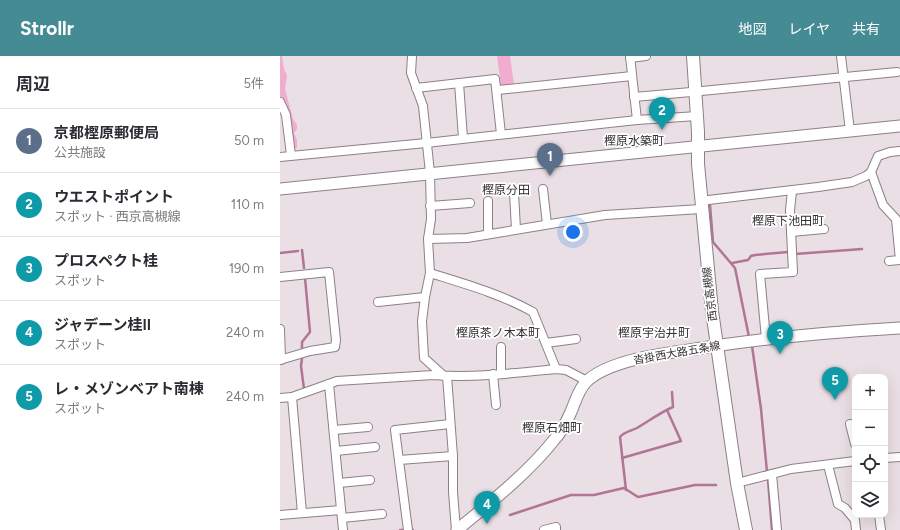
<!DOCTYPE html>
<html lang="ja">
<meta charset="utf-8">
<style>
:root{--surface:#fff;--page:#f2f2f3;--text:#2b2b33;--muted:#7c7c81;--line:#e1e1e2;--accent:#458b94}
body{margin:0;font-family:Figtree,"Noto Sans JP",sans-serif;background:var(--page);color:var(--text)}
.controls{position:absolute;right:12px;bottom:12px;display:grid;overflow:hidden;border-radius:8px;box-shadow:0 4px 16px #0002}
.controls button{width:36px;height:36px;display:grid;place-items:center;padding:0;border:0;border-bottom:1px solid var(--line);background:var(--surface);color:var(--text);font:20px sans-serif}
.you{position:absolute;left:293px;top:176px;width:14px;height:14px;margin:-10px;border:3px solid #fff;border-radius:50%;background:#1a73e8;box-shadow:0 0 0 6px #1a73e833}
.badge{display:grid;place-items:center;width:26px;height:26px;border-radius:50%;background:var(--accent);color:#fff;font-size:13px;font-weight:700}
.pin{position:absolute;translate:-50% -33px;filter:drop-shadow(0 1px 2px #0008)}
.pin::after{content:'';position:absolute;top:21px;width:14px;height:12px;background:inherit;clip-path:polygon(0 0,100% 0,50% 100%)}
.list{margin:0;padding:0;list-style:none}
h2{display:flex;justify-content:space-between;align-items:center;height:52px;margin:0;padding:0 16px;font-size:17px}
h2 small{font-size:13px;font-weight:400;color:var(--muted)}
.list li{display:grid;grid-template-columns:26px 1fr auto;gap:12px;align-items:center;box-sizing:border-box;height:64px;padding:0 16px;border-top:1px solid var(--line)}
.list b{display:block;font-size:15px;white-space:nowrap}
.list p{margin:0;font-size:13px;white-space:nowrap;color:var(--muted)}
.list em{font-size:13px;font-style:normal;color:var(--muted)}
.icon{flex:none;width:22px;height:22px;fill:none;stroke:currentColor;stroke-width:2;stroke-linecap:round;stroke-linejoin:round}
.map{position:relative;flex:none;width:620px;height:474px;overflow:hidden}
header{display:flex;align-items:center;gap:24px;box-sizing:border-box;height:56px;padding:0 20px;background:var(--accent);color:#fff}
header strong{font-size:19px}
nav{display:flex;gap:22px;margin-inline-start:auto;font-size:14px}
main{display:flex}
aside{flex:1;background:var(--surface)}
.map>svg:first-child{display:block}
</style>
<header>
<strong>Strollr</strong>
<nav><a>地図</a><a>レイヤ</a><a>共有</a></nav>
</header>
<main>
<aside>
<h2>周辺<small>5件</small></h2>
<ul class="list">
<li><span class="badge" style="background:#5c6f8a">1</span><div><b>京都樫原郵便局</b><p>公共施設</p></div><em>50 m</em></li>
<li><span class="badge" style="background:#0f9aa8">2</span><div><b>ウエストポイント</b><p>スポット · 西京高槻線</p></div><em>110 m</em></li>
<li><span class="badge" style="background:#0f9aa8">3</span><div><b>プロスペクト桂</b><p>スポット</p></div><em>190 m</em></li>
<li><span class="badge" style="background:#0f9aa8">4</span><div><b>ジャデーン桂II</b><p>スポット</p></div><em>240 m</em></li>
<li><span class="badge" style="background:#0f9aa8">5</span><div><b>レ・メゾンベアト南棟</b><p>スポット</p></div><em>240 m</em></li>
</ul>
</aside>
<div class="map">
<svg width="620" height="474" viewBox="0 0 620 474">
<rect width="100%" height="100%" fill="#eadfe4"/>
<g fill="#f1accf">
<path d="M0 0H2L4 13 7 19 5 33 13 63 17 69V73L14 77 17 84V92H13L8 56 0 40Z"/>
<path d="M217 0H230L234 29 221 30Z"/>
</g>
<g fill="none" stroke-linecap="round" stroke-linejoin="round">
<g stroke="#b17595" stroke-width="2.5">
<path d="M430 149 433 186 455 212 469 281"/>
<path d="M22 194 24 212"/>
<path d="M0 197 18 195"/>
<path d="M515 198 582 193"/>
<path d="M452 207 468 204 471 200 475 199 508 196"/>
<path d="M472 290 481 353 487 416"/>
<path d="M22 293V286L30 276 25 222"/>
<path d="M22 302 21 310 24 333"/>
<path d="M342 402 401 385 387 354"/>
<path d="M488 424 492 474"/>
<path d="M346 434 340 381C344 376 351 375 357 372 369 365 381 356 393 351L392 336"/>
<path d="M230 459 291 439H314L344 432 358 441 363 440 415 429H436"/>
<path d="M120 474H133"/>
</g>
<g stroke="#8b8186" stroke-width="10">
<g id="street">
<path d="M350 0 357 64"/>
<path d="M561 0 570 75"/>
<path d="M350 2 366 0"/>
<path d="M179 27 183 82"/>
<path d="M136 32 215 23 221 78"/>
<path d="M218 34 352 20"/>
<path d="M354 41 411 36 617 16"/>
<path d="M0 46 6 59 11 99"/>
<path d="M0 101 146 87 357 64 417 60"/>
<path d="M591 116 603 149 616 163 620 204"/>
<path d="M263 133 267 168"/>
<path d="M234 137 236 173"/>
<path d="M420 145 538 131 572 126 586 120 591 116 598 100 610 96 620 95"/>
<path d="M150 150 190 147"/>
<path d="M511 176 544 173"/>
<path d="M208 178V145"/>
<path d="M148 183 187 182 325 159 421 153"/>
<path d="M609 205 620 204"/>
<path d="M150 217C185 228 221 238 253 256L276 313"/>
<path d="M0 221 49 216 56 284 55 291 30 295 0 304"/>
<path d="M145 241 142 265 144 302 164 320"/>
<path d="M98 246 145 241 150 217 148 183 151 163 150 117 143 50 131 17 132 0"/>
<path d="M0 273 1 304"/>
<path d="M486 283 480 218 513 216 510 154 512 135"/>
<path d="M266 287 296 283"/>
<path d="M221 291V318"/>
<path d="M213 318 216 349"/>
<path d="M167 320 173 400V436L176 474"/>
<path d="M49 328 63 474"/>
<path d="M12 341 22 457"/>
<path d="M0 342 12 341 57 325 153 319C194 322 236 317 276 313L286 314 307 325"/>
<path d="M570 368 575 388"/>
<path d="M54 374 88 371"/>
<path d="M56 395 95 391"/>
<path d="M605 402 620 401"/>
<path d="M119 404 173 400"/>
<path d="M548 409 558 448 565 452 575 464 576 474"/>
<path d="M492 418 497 474"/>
<path d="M59 427 90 424"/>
<path d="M457 427 511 413 575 405"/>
<path d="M0 459 61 454"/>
<path d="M599 459 601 474"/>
<path d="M62 462 102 458"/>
<path d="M128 474 115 374 170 368"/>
<path d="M264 474 276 471V474"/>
</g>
</g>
<g stroke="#8b8186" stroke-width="13">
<g id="secondary">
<path d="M0 133 620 70"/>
<path d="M177 474C211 446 247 418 274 384 281 376 286 367 290 358 295 347 298 334 306 326 328 304 386 297 415 293 483 282 551 276 620 272"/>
</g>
</g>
<g stroke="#8b8186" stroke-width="14">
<path id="primary" d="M413 0 418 76V108L432 255 457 427 466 474"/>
</g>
<use href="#street" stroke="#fff" stroke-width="8"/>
<use href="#secondary" stroke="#fff" stroke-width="11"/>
<use href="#primary" stroke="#fff" stroke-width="12"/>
</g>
<g text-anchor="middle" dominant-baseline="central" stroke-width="3.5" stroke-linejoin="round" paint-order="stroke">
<g font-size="11" fill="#343032" stroke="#fff">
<text transform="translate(430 238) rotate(-97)">西京高槻線</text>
<text transform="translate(397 297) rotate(-10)">沓掛西大路五条線</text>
</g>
<g font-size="12" fill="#343032" stroke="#fff">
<text x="354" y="85">樫原水築町</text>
<text x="226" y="134">樫原分田</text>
<text x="508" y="165">樫原下池田町</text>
<text x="218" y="277">樫原茶ノ木本町</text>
<text x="374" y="277">樫原宇治井町</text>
<text x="272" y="372">樫原石畑町</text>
</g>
</g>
</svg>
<div class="controls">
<button>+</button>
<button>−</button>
<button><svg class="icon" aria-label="locate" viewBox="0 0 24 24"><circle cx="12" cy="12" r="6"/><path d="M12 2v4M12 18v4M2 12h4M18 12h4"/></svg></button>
<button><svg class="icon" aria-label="layers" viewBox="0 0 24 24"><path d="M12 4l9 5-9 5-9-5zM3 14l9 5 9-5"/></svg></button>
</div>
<div class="you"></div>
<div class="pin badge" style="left:270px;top:120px;background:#5c6f8a">1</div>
<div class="pin badge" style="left:382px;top:74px;background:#0f9aa8">2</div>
<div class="pin badge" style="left:500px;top:298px;background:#0f9aa8">3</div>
<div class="pin badge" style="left:207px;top:468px;background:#0f9aa8">4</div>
<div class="pin badge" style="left:555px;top:344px;background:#0f9aa8">5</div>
</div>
</main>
